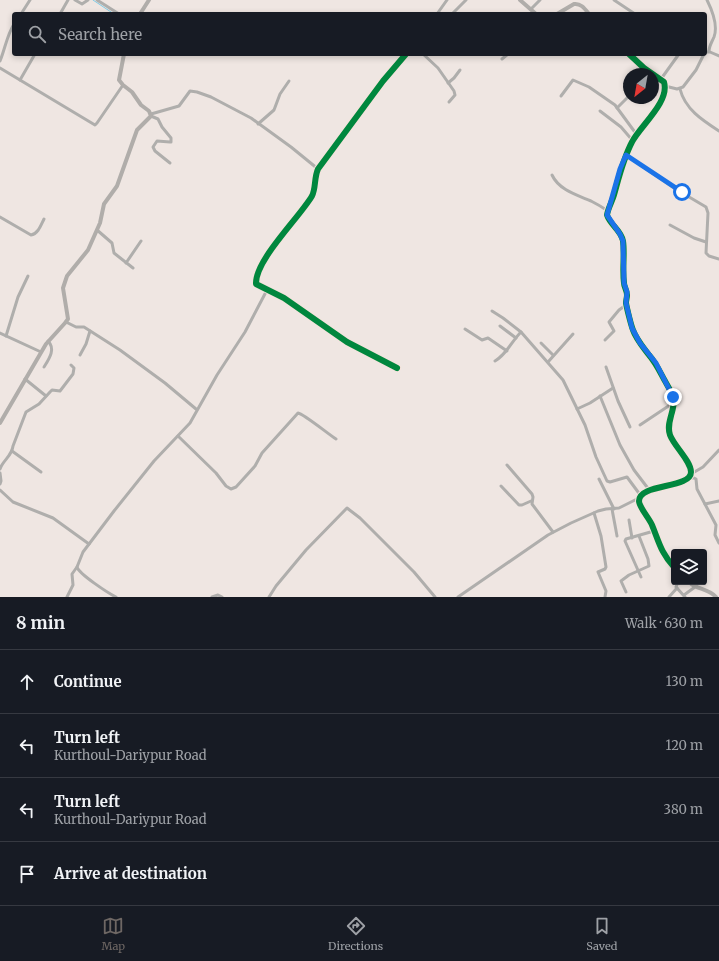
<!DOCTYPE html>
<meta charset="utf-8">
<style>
:root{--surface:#171b24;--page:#242831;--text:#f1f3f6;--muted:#9ea1a6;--line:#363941;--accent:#6e6764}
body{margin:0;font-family:Merriweather,serif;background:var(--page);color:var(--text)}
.controls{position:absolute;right:12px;bottom:12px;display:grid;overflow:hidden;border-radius:4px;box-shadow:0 2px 6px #0003}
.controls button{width:36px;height:36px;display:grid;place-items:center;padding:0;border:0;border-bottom:1px solid var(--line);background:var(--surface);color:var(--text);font:20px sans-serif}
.compass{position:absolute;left:623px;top:68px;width:36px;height:36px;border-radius:50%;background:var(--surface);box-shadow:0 2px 6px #0003;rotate:211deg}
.stop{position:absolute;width:12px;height:12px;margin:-9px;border:3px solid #1a73e8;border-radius:50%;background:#fff}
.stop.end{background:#1a73e8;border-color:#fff;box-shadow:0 1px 4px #0008}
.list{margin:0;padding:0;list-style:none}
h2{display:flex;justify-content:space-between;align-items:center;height:52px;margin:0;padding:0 16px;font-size:17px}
h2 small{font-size:13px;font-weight:400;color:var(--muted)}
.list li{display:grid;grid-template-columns:26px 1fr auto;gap:12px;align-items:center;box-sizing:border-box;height:64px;padding:0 16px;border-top:1px solid var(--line)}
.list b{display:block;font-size:15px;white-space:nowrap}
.list p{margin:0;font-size:13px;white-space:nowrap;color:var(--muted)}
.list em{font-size:13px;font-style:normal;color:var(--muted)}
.icon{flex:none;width:22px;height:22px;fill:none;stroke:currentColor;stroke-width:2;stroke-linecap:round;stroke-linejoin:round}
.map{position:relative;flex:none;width:719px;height:597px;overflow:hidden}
.search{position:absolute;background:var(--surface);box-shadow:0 2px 6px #0003;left:12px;right:12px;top:12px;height:44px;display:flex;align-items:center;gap:10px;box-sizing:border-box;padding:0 14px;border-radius:4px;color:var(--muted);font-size:15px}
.sheet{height:308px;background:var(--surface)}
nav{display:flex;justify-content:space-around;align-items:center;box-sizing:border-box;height:56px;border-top:1px solid var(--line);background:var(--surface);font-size:11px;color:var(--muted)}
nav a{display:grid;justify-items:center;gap:2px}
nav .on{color:var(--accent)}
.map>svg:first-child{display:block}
</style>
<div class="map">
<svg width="719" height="597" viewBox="0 0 719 597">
<rect width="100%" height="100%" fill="#efe6e2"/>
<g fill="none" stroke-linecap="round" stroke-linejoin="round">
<path stroke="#7ecae5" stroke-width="1" d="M93 0 114 14"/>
<g stroke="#afaeac" stroke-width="3">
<path d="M75 0 82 4 88 0"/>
<path d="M97 0 119 14"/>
<path d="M614 0 635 14"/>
<path d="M707 0C712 10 718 26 714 37 712 42 709 46 709 51"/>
<path d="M531 9 540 0"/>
<path d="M21 14 30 0"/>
<path d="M60 14 68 0"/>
<path d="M437 14 447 0"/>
<path d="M452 14 466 0"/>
<path d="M707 52H710L719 56"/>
<path d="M423 54 438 68 454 91 455 95 449 102"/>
<path d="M502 59 508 54"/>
<path d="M0 61C5 49 7 35 14 24"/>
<path d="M0 68 95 125 97 123 123 85"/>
<path d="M661 79 679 54"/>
<path d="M20 80 35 54"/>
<path d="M448 83 454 78 460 70"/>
<path d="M665 86 677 89 683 87 696 70 704 54"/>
<path d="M680 89C685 109 702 120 719 131"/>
<path d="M561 96 573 80 589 87 615 105 637 135"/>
<path d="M617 108 629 96"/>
<path d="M600 111 621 127 633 141"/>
<path d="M151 114 179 106 190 91 197 92 211 97 251 118 291 147 318 169"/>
<path d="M151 116 158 119 162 127 171 138V142H170L157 141 153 147 155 151 170 163"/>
<path d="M258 124 274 110 280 94 289 81"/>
<path d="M626 155 674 188 706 207 708 213 706 253 709 256 719 259"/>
<path d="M552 175C559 190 577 195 591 201 597 204 602 207 608 211"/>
<path d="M0 217 31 235C38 234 41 225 44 219"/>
<path d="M670 225 694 238 706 242"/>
<path d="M97 230 112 243 114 253 133 268"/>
<path d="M126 263 141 241"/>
<path d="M492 311 503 318 521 332 563 380 585 425 596 457 607 481 610 482 627 477 641 496"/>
<path d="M66 322 76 327H84L120 350 165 383 196 409"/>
<path d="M500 326 516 338"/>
<path d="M465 329 482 340 488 338 507 351"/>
<path d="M0 333 41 352"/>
<path d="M6 336 18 297 28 276"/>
<path d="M605 340 614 331 609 322 619 310 626 305"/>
<path d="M541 343 553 355"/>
<path d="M80 355 86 344 90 331"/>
<path d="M495 361C507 354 511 342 521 332"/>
<path d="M548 362 573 334"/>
<path d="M44 367C49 359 56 349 48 341"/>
<path d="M606 367 618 401 630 427"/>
<path d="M397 368 347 342 284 298 256 284C255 260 299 218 312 196 316 188 314 178 318 169L383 81 406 54"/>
<path d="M25 379 46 396"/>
<path d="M600 396 620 445 634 470 650 491"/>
<path d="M577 409 590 403 613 388"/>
<path d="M640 425 673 403"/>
<path d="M178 436 216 473 226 486 231 489 236 487 255 466 262 453 298 413C304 414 328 434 336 439"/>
<path d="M12 451 41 472"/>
<path d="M507 465 532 494 533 497 532 504 553 532"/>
<path d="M0 469C3 460 12 456 13 446L26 412 39 404 50 392 52 390 60 391 73 374 74 368 71 365"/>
<path d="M0 473 1 481 0 484"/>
<path d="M691 474 703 467 719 450"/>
<path d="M688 478H694L696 479 697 489 716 525 715 535 719 543"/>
<path d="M599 479 614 509"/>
<path d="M501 486 519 505H522L531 501"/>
<path d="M0 490 13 502 53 518 89 544"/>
<path d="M705 504 719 501"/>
<path d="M612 509 617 536"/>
<path d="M594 513 601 536 606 567 605 569 598 572 606 591 605 597"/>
<path d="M629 520 632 538"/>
<path d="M641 577 625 541 626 539 654 531"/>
<path d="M678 582 676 587 685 597"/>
<path d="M626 592 621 581 629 575 649 566 648 559 639 536"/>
<path d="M684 595 695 587"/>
<path d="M67 597 73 585 72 574 77 567"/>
<path d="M116 597C108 593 79 574 77 567L83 552 114 511 154 461 190 423 217 375 245 332 267 290"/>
<path d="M212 597 218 595 222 597"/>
<path d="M269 597 276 586 306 550 347 508 360 518 414 572 435 597"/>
<path d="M458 597 548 535 571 523 598 511 606 509 619 508 639 498"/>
<path d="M669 597 677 588"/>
</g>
<g stroke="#b0adaa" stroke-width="4">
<path d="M520 0 536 14"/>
<path d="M140 14 149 0"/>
<path d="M557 14 574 4C581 3 585 9 589 14"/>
<path d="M629 54 644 68 664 82C670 102 640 126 632 142 623 159 619 177 614 195 612 202 608 208 607 215 610 225 621 230 623 241 625 254 622 269 624 283 624 287 627 290 627 295 627 298 626 300 626 303 627 309 631 325 633 330 636 339 643 347 649 355 656 363 660 372 665 381 667 385 670 389 672 394 678 408 665 421 670 435 674 446 691 461 691 472 691 489 639 483 639 501 639 507 649 518 652 525 659 542 661 553 674 567"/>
<path d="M0 423 46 344 65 323 68 319 63 288 67 276 88 250 100 223 104 204 117 186 137 130 151 116 149 111 141 105 132 92 123 85 119 80 124 54"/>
<path d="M689 582C697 590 708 588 716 597"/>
</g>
<g stroke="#f5e3dc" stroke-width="8">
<g id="cycleway">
<path d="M629 54 644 68 664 82C670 102 640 126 632 142 623 159 619 177 614 195 612 202 608 208 607 215 610 225 621 230 623 241 625 254 622 269 624 283 624 287 627 290 627 295 627 298 626 300 626 303 627 309 631 325 633 330 636 339 643 347 649 355 656 363 660 372 665 381 667 385 670 389 672 394 678 408 665 421 670 435 674 446 691 461 691 472 691 489 639 483 639 501 639 507 649 518 652 525 659 542 661 553 674 567"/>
<path d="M397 368 347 342 284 298 256 284C255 260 299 218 312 196 316 188 314 178 318 169L383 81 406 54"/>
</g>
</g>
<use href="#cycleway" stroke="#00873e" stroke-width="6"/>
</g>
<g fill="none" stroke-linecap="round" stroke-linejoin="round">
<path stroke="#1a73e8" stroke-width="5" d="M673 397 656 363 640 343 632 328 626 303 627 292 624 283 623 241 620 234 607 215 620 169 626 155 682 192"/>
</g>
</svg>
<div class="controls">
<button><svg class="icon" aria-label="layers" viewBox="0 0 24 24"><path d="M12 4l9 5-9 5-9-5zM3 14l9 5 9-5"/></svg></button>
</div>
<svg class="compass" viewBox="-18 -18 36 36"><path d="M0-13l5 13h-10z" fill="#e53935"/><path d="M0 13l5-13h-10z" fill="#9ea1a6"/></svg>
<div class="stop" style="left:682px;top:192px"></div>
<div class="stop end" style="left:673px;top:397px"></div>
<div class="search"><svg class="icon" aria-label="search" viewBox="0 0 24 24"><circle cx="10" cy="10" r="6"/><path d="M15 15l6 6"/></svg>Search here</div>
</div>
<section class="sheet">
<h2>8 min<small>Walk · 630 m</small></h2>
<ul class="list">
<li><svg class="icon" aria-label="ahead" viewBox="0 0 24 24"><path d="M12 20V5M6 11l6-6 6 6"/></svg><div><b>Continue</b></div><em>130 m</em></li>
<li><svg class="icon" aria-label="left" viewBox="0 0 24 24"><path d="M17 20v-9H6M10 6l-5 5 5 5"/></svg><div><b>Turn left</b><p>Kurthoul-Dariypur Road</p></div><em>120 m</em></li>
<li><svg class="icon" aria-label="left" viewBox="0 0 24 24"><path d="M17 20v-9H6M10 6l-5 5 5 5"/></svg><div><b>Turn left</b><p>Kurthoul-Dariypur Road</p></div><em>380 m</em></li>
<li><svg class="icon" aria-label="arrive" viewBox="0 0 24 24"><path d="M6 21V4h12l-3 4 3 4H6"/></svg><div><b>Arrive at destination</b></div></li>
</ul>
</section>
<nav>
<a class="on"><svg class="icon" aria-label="map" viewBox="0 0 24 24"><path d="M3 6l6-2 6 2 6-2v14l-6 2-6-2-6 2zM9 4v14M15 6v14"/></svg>Map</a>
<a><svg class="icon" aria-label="directions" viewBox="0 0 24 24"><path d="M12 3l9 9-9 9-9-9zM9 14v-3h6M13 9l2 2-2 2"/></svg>Directions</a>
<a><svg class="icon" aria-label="saved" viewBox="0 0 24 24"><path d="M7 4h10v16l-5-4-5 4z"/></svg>Saved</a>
</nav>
